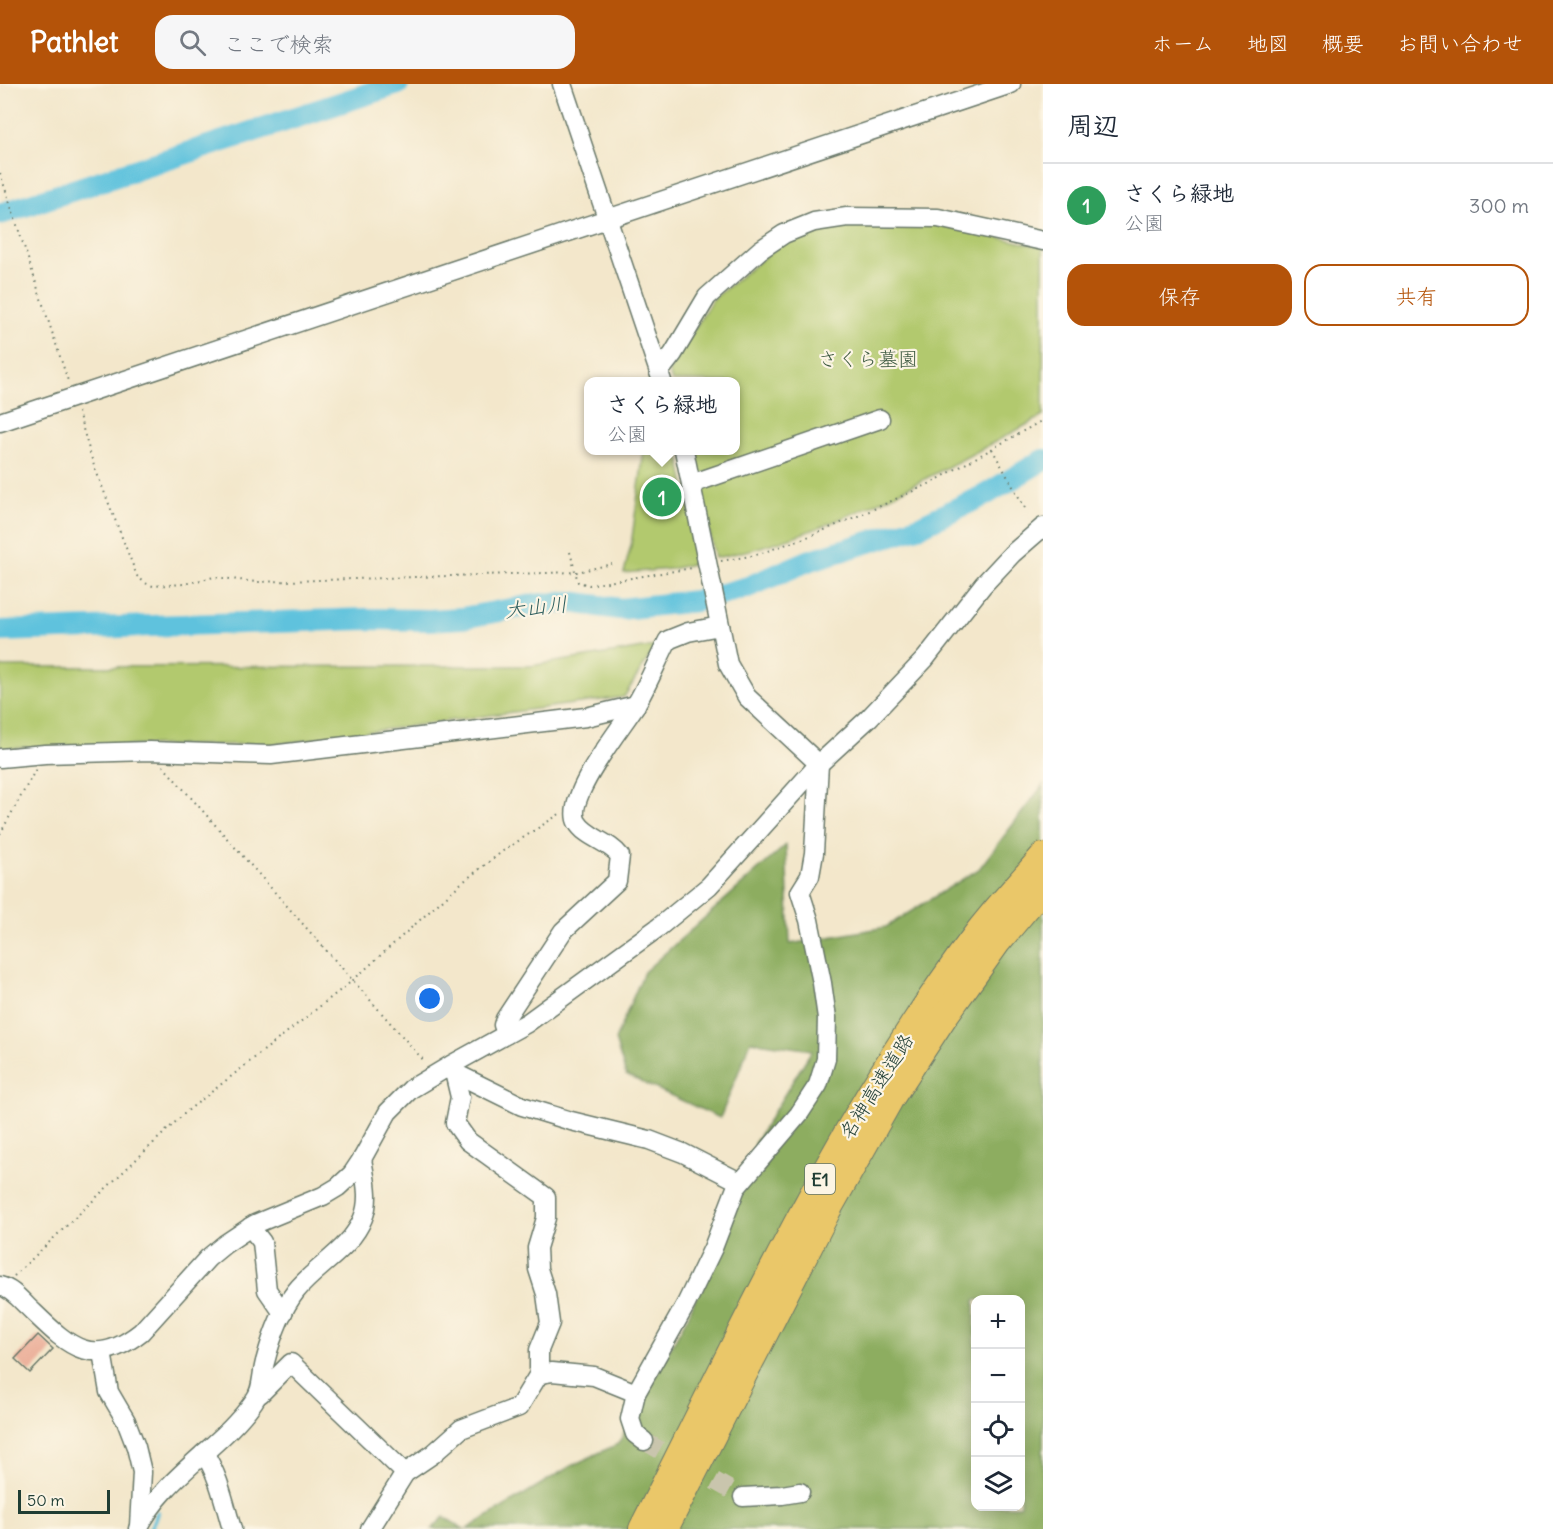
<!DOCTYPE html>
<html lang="ja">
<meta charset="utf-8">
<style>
:root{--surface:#fff;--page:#f6f6f7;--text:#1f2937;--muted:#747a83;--line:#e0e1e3;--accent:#b45309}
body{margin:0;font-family:Delius,"Klee One",sans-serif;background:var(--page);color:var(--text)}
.controls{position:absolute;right:18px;bottom:18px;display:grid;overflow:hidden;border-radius:12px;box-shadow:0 3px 15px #0003}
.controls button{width:54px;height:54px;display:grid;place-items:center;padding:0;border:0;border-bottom:2px solid var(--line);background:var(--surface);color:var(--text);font:30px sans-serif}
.scale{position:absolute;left:18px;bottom:15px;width:92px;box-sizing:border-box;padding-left:6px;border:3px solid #1f3d34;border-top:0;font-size:16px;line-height:21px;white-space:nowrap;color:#1f3d34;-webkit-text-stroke:4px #fcf5e5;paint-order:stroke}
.you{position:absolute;left:430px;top:915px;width:21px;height:21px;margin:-15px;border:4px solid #fff;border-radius:50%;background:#1a73e8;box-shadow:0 0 0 9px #1a73e833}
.badge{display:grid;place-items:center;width:39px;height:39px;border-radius:50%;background:var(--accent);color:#fff;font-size:20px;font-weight:700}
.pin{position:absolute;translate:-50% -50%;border:3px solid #fff;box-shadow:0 2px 6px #0006}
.popup{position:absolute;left:584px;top:293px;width:156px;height:78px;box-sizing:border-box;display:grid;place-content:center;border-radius:12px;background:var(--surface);filter:drop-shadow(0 2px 4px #0005);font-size:20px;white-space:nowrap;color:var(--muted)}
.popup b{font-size:22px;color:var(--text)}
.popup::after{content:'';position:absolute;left:50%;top:100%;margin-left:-12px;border:12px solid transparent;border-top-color:var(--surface)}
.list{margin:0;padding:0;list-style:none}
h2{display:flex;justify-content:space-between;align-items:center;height:78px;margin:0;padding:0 24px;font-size:26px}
h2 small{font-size:20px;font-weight:400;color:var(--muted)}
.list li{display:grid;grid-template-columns:39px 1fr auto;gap:18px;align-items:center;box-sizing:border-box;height:84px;padding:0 24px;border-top:2px solid var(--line)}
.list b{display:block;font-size:22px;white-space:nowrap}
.list p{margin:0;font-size:20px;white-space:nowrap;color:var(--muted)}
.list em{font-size:20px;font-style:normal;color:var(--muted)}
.actions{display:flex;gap:12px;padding:18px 24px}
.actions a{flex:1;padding:14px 0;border:2px solid var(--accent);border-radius:18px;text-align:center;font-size:21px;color:var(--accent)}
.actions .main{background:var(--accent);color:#fff}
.icon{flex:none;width:33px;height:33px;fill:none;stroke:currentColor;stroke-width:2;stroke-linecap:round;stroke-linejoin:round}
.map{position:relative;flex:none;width:1043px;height:1445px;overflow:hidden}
header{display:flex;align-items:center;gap:36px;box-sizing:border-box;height:84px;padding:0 30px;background:var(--accent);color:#fff}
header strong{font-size:28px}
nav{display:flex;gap:33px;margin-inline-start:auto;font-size:21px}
.search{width:420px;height:54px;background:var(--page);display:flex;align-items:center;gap:15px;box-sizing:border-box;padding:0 21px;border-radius:18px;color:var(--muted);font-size:22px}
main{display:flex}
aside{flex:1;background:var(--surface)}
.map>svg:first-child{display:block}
</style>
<header>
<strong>Pathlet</strong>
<div class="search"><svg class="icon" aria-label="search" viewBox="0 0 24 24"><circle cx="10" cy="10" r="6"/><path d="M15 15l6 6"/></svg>ここで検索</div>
<nav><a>ホーム</a><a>地図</a><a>概要</a><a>お問い合わせ</a></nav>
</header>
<main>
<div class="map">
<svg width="1043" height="1445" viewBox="0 0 1043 1445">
<rect width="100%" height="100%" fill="#fcf5e5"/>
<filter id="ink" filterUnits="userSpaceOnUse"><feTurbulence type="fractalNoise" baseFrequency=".0167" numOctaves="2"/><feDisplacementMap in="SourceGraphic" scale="12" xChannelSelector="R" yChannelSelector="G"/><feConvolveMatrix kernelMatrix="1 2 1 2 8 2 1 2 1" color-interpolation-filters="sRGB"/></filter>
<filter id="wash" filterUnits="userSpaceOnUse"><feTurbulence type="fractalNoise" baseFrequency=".008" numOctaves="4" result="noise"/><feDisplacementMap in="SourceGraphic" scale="24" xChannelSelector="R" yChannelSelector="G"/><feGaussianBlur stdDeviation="1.35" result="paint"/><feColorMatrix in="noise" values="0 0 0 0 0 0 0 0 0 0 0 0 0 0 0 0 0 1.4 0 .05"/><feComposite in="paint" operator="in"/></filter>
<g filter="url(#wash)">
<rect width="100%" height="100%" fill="#f3e7cb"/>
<g fill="#b2c96e" stroke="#688351" stroke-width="1.5">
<path d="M843 139 937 140 1043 163V332C938 388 833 451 715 474L692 367 736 366V298L672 297 669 287 712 216 783 158 812 146Z"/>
<path d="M644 367H678L699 472 696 479 671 485 624 489 631 461Z"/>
<path d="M656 562 624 613 278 660 27 663 0 666V583L530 582Z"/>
</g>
<g fill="#8dad61" stroke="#56754a" stroke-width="1.5" fill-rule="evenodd">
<path d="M1043 701V1445H467L571 1382 618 1360 688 1232 742 1104 767 1076 754 1060 812 966 751 957 720 1034 626 991 615 956 644 888 786 761 790 860 886 843 979 785ZM975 1216H1020V1422H975Z"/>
<path d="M444 1433 464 1445H432Z"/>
</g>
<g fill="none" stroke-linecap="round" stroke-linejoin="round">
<path stroke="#5fc2dd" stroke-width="4" d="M150 1445 158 1428"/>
<g stroke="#5fc2dd" stroke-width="22">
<path d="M0 130 398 0"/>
<path d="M0 547 367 535 429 536 462 534 533 521 570 518 620 525 696 517 748 503 808 477 918 443 985 411 1043 376"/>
</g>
</g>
<g id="blocks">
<path fill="#ecb29d" d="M38 1251 53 1265 30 1289 15 1275Z"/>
</g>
</g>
<g filter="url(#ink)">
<use href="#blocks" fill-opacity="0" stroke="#697869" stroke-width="1.5"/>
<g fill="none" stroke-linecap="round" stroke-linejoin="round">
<path stroke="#c9c5ad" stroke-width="18" stroke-dasharray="18 9" stroke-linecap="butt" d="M644 1357 743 1413"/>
<g stroke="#697869" stroke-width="21">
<g id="minor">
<path d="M562 0 662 297"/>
<path d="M659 288 673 270 707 213 760 166 784 150 814 138 847 133 938 134 1043 157"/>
<path d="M0 338 1011 0"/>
<path d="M691 400 880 335"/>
<path d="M0 674 45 670 150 667 271 671 586 633 636 621"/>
<path d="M507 950 503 941 505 935 563 847 617 797 620 772C609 757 586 754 577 738 564 714 622 643 635 622 648 601 657 577 668 556L688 548 720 542"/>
<path d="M449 986 522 1022 571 1037 649 1056 683 1069 740 1098"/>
<path d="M250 1143 262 1158 267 1206 283 1229"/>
<path d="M0 1202C10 1204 19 1214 26 1221 65 1258 89 1289 141 1248L208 1174 225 1160 255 1140 323 1112 338 1103 352 1090 362 1075 388 1028 411 1005 451 981 527 939 659 843 709 802 819 680 869 634 925 575 983 501 1012 470 1043 443"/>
<path d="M102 1268 109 1308 126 1337 136 1363 142 1388 139 1442"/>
<path d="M539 1290 552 1288 594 1292 636 1309"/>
<path d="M260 1310 291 1279 405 1389"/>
<path d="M644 1357 635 1350 630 1335 636 1309 686 1220 713 1164 736 1104 799 1030 818 1001 826 975 827 934 822 899 809 836 800 808 810 792 814 769 819 680 747 613 728 580 684 366"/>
<path d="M204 1369C219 1392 224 1418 232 1445"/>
<path d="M743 1413 782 1411 800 1408"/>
<path d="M138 1445C163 1393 222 1363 254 1317 263 1305 261 1292 265 1278 271 1255 281 1226 296 1207 316 1182 351 1165 363 1134 371 1115 365 1094 362 1075"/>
<path d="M370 1445 405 1389 433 1370 461 1345 519 1323 539 1290V1266L550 1239 546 1210 538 1185 537 1164 546 1134V1113L468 1057 455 1039 460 1013 454 988"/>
</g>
</g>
<g stroke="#697869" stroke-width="28">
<g id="highway">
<path d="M642 1445C745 1242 840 1031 978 848 998 822 1022 797 1043 772"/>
<path d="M665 1445 828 1126 891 1014 944 933 997 859 1043 804"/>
</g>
</g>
<g stroke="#697869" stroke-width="2" stroke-dasharray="1.5 4.5" stroke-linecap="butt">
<path d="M0 89 69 300"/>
<path d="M78 328 93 379 137 492 145 499 153 502 184 500 214 493 256 498 577 488 612 480"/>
<path d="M992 365 1025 424"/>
<path d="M570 468 578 498 589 501 692 484"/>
<path d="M721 477 756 471 810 452 865 429 931 399 1043 336"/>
<path d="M163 682 425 978"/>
<path d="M0 750 36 685"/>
<path d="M14 1192 186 1028 352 897 459 801 503 767 561 729"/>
</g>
<use href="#minor" stroke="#fff" stroke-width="18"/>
<use href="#highway" stroke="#eac769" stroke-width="26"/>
</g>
</g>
<g text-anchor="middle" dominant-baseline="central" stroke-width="4.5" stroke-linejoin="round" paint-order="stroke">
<rect fill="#fcf5e5" stroke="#617469" stroke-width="1.5" x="805" y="1080" width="30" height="30" rx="4.5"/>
<g font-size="18" font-weight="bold" fill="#1f3d34">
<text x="820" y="1095">E1</text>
</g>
<g font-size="20" fill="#3c5940" stroke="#fcf5e5">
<text x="868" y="274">さくら墓園</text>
</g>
<g font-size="20" fill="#1f3d34" stroke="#fcf5e5">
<text transform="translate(876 1002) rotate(-58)">名神高速道路</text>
</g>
<g font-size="21" font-style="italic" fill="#2f5e5e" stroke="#fcf5e5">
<text transform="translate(536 523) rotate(-6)">大山川</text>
</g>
</g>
</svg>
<div class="controls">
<button>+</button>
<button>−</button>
<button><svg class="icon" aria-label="locate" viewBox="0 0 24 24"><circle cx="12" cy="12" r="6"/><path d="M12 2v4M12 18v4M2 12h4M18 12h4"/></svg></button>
<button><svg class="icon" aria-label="layers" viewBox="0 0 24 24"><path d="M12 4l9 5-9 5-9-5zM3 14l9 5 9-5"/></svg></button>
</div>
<div class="scale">50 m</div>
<div class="you"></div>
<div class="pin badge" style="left:662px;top:413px;background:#2e9e5b">1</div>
<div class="popup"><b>さくら緑地</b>公園</div>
</div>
<aside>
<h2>周辺<small></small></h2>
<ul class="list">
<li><span class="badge" style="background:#2e9e5b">1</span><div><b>さくら緑地</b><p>公園</p></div><em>300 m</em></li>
</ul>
<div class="actions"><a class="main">保存</a><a>共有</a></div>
</aside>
</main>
